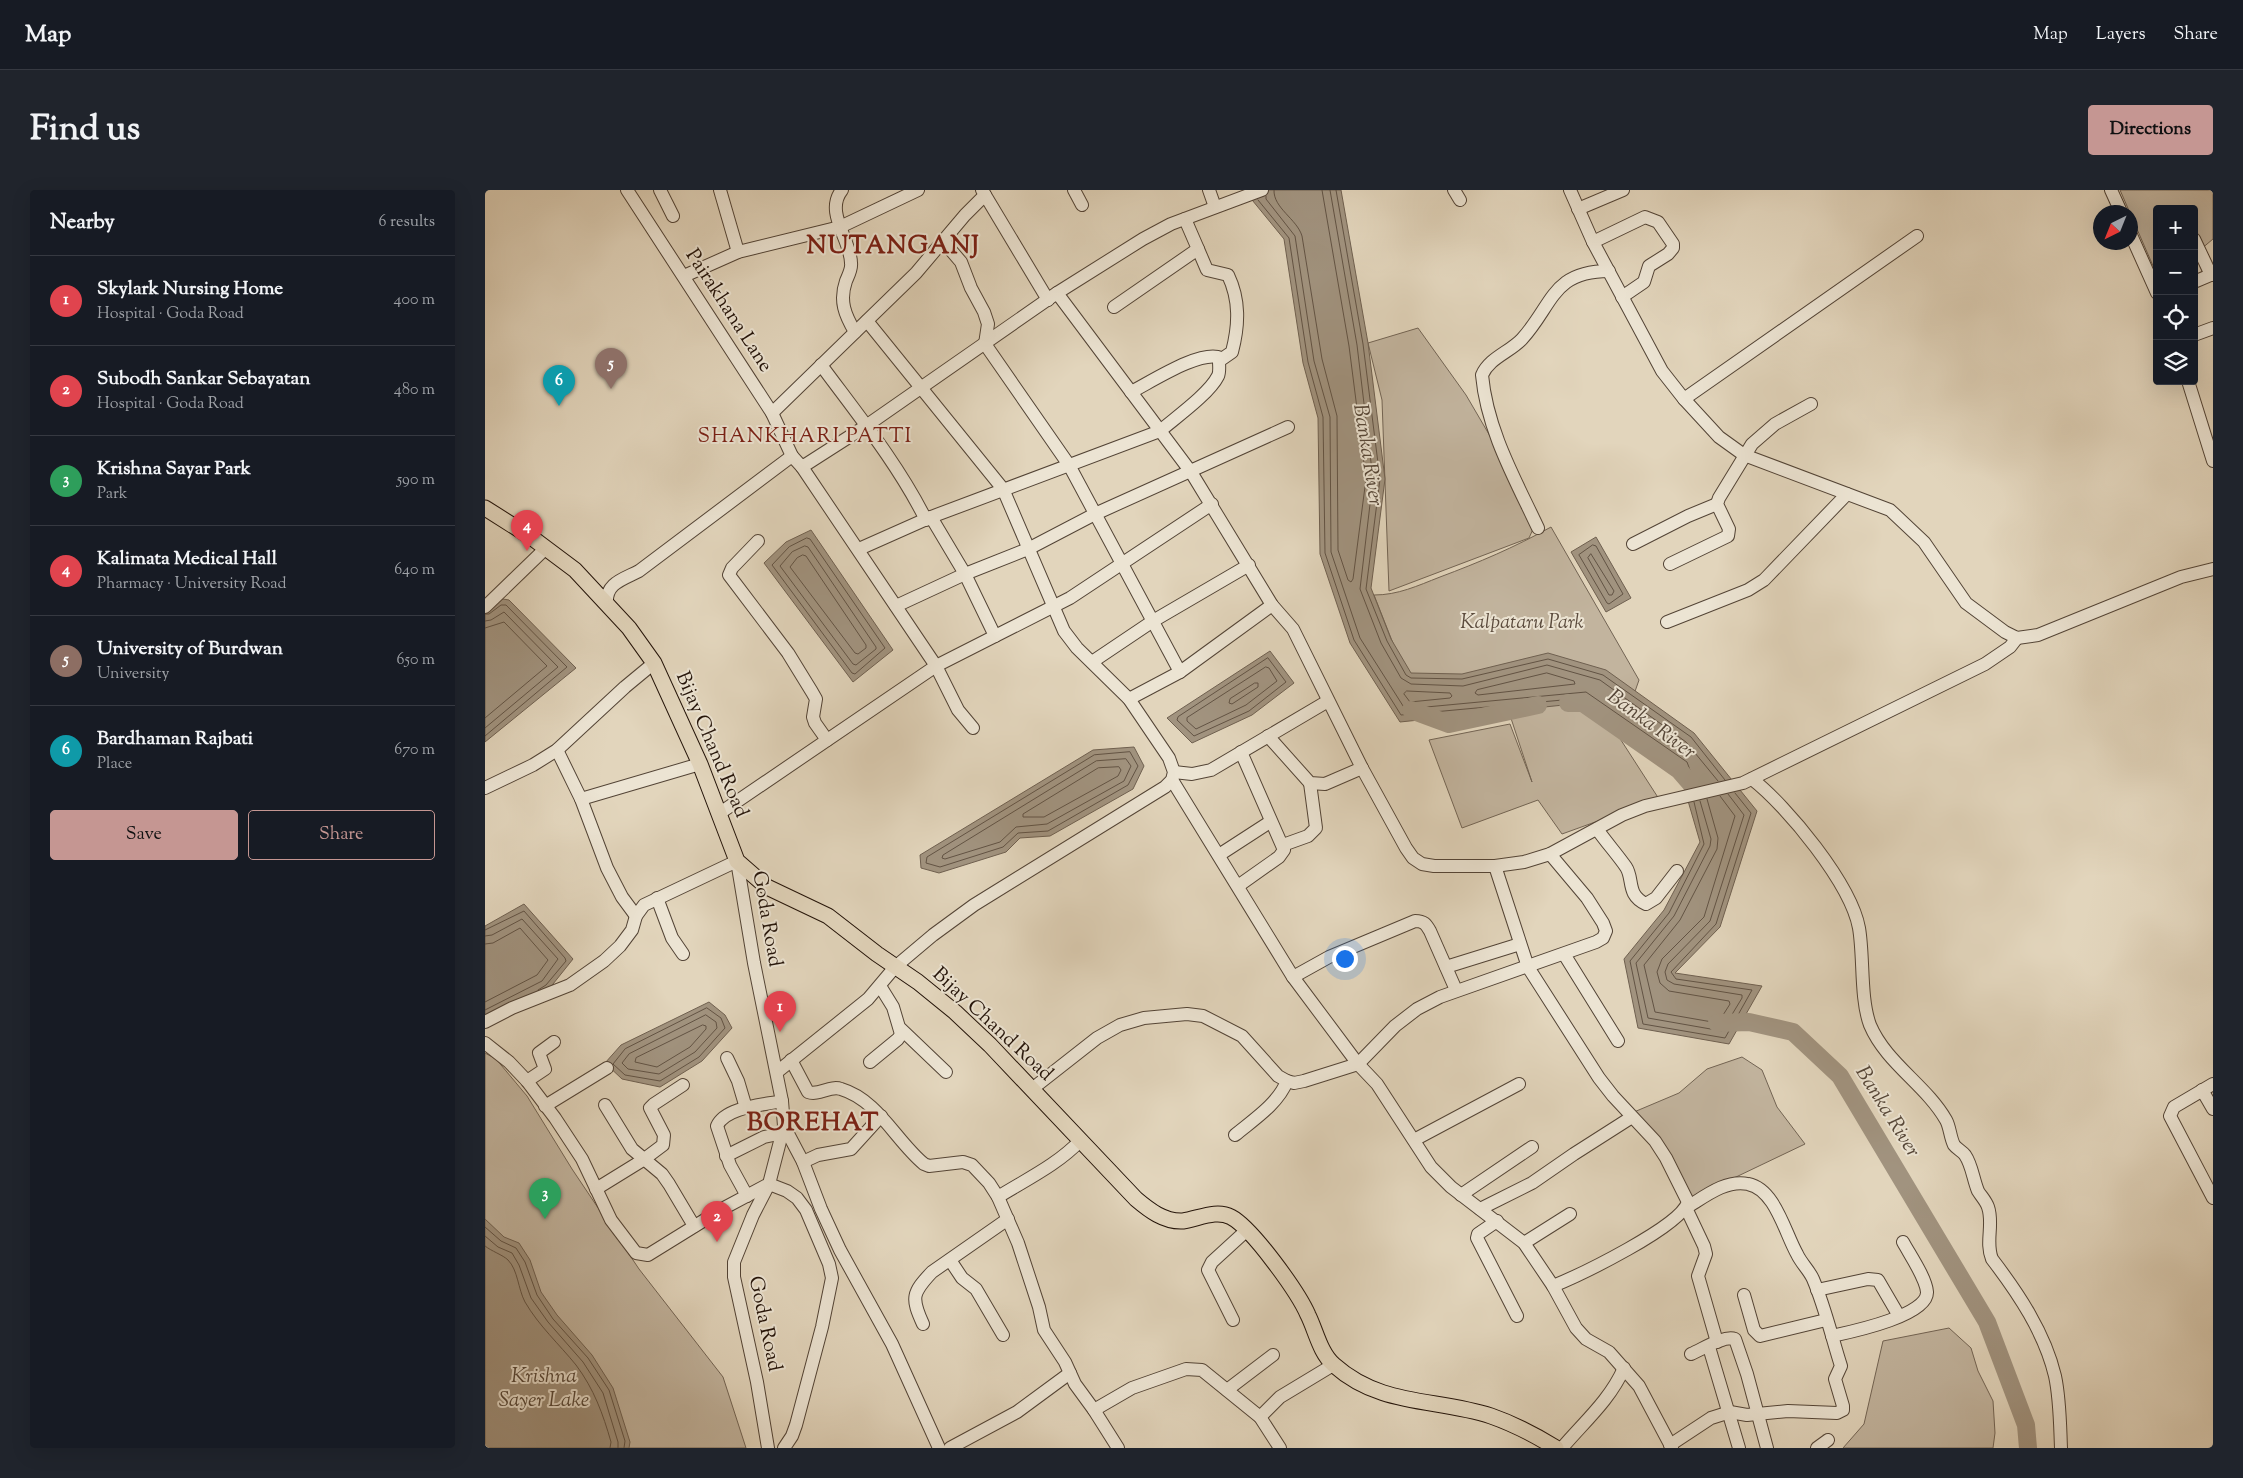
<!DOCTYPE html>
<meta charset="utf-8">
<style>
:root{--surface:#171b24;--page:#20242c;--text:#f1f3f6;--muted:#9ea1a6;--line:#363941;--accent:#c59692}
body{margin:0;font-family:"Sorts Mill Goudy",serif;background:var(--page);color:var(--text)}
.controls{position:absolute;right:15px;top:15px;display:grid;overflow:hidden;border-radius:5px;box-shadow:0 5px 20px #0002}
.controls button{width:45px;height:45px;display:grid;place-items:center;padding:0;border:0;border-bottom:1px solid var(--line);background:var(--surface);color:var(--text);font:25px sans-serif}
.compass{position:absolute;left:1608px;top:15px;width:45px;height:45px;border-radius:50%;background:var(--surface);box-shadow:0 5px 20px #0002;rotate:223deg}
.you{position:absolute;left:859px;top:768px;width:18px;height:18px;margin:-12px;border:4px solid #fff;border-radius:50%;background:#1a73e8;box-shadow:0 0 0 8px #1a73e833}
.badge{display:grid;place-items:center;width:32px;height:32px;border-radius:50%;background:var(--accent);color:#fff;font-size:16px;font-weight:700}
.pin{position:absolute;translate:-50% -41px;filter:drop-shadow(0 1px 2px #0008)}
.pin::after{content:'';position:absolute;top:26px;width:18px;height:15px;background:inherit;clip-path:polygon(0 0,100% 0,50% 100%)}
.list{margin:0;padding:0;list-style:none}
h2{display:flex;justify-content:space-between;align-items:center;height:65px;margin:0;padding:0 20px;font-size:21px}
h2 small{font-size:16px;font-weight:400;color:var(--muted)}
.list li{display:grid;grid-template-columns:32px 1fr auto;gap:15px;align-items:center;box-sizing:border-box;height:90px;padding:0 20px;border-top:1px solid var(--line)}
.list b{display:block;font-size:19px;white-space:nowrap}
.list p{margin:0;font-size:16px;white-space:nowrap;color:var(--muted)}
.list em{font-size:16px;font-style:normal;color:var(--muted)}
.actions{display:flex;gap:10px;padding:15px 20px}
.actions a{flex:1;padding:11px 0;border:1px solid var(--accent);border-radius:5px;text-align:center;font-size:18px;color:var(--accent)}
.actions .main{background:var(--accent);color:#111}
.icon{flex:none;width:28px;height:28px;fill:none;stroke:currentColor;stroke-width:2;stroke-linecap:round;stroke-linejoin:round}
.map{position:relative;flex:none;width:1728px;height:1258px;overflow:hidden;border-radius:5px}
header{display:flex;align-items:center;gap:30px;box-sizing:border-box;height:70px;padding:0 25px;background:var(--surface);border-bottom:1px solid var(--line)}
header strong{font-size:24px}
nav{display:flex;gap:28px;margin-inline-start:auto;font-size:18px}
.intro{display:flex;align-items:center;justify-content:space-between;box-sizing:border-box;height:120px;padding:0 30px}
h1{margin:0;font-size:35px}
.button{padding:12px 22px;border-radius:5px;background:var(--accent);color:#111;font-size:18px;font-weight:700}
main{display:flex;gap:30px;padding:0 30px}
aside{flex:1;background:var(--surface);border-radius:5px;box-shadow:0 5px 20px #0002}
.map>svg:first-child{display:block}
</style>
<header>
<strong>Map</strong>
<nav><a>Map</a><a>Layers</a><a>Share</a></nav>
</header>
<div class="intro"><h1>Find us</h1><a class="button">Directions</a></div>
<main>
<aside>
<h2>Nearby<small>6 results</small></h2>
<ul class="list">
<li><span class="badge" style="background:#e0444e">1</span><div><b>Skylark Nursing Home</b><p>Hospital · Goda Road</p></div><em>400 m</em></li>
<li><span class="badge" style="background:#e0444e">2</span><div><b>Subodh Sankar Sebayatan</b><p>Hospital · Goda Road</p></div><em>480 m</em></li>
<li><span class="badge" style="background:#2e9e5b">3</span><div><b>Krishna Sayar Park</b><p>Park</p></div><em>590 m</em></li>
<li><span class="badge" style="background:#e0444e">4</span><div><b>Kalimata Medical Hall</b><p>Pharmacy · University Road</p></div><em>640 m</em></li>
<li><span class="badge" style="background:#8d6e63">5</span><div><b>University of Burdwan</b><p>University</p></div><em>650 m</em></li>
<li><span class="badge" style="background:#0f9aa8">6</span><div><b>Bardhaman Rajbati</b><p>Place</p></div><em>670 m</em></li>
</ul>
<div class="actions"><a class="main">Save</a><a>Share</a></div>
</aside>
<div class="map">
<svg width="1728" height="1258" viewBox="0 0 1728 1258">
<rect width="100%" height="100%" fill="#e2d5bc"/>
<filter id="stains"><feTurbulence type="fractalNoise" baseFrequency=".004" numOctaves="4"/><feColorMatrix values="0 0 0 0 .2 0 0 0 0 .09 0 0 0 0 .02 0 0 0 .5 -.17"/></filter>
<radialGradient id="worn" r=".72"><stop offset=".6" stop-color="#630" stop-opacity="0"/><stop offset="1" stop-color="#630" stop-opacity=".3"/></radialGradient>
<g fill="#c2b49e" stroke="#726454">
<path d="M1635 0H1728V49L1709 65V19H1672V85Z"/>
<path d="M933 138 981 205 1053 328 1044 348 904 401 897 210 883 153Z"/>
<path d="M1066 337 1154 490 1134 547 1174 609 1077 644 1053 610 977 638 944 550 1025 534 1047 592 1018 504 933 497 915 471 889 405C913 405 932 396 955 387 995 372 1028 358 1066 337Z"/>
<path d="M0 863 11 869 42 906 87 979 154 1079 238 1187 261 1258H0Z"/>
<path d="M1257 867 1277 880 1292 917 1320 954 1205 1009 1149 922 1194 903 1222 879Z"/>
<path d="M1464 1138 1486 1158 1493 1181 1508 1211 1510 1243 1508 1258H1358L1379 1234 1398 1151Z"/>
</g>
<g fill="#a1937f" stroke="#6f6050">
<path d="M777 0H856L883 153 900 289 886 398 906 449 926 483 977 484 1063 463 1121 480 1209 543 1272 621 1235 737 1190 783 1277 796 1244 854 1153 838 1139 769 1179 720 1215 652 1194 580 1098 513 915 532 865 453 835 364 833 228 818 173 799 49 763 5Z"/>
<path d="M326 340 408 460 368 492 279 373 301 352Z"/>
<path d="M1111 347 1146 408 1121 422 1086 362Z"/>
<path d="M18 409 24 410 91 478 0 552V421L14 410Z"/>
<path d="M785 461 809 493 767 525 707 553 682 528Z"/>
<path d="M649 557 659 576 648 599 565 646 535 648 521 662 454 683 436 678 435 665 608 560Z"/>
<path d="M39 714 88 769 64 799 0 832V736Z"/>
<path d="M224 812 240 825 247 838 217 871 175 897 137 889 120 873 136 855Z"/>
<path d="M0 1029 19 1047 34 1053 45 1070 56 1102 72 1125 107 1165 128 1198 145 1252 144 1258H0Z"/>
</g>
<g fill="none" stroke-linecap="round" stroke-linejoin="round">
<g stroke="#625344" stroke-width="1">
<path d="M789 0C788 18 812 29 817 46L837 169 852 226 853 360 863 390 866 392 868 389 881 289 864 156 837 0"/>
<path d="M845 0 872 155 888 289 875 399 896 453 916 488 926 494 978 496 1062 475 1115 490 1201 552 1233 591"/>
<path d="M851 0 878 154 895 289 881 399 902 451 921 485 926 488 977 489 1063 469 1118 485 1206 547 1240 590"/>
<path d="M781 6V9L810 46 829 171 845 227 846 362 875 448 920 519 1101 502 1202 572 1211 596"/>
<path d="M773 10 804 48 823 172 838 227 840 363 869 450 916 525 1099 508 1197 576 1204 598"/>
<path d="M322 348 325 349 400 458 370 484 367 483 287 375 304 357Z"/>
<path d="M1108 355 1111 356 1138 404 1124 414 1122 413 1094 365Z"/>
<path d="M320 356 323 357 391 457V459L371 475 368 474 295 376 307 362Z"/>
<path d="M1106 364 1129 401 1127 405H1124L1103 368Z"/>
<path d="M318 365 321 366 381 455V458L373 464 370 463 305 377 312 368Z"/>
<path d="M0 424H4L16 415H21L82 477 0 546"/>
<path d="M0 431 6 430 19 422 73 477 0 538"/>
<path d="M0 438 19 432 62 476 0 528"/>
<path d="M783 468 801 492 764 521 709 546 692 530 693 527Z"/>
<path d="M781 477 784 478 792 491 761 515 711 539 702 531V528Z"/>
<path d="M1062 483 1089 491 1090 494 993 505 990 503 992 500Z"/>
<path d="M770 493H773V497L747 514 744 513 745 509Z"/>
<path d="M922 501 965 503 967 506 965 508 925 512 919 504Z"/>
<path d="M645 562 653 576 643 595 563 641 533 643 518 657 455 677 441 673 442 667 609 565Z"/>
<path d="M641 569 646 576 639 591 562 634 531 637 515 652 460 669 457 668 458 665 611 571Z"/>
<path d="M634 577 636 580 633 586 559 627H538V624L613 578Z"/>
<path d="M1222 609 1233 648 1232 659 1195 730 1159 775 1170 822 1233 833 1245 814 1244 811 1184 801 1175 793 1172 782 1177 769 1219 727 1250 626 1235 606"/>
<path d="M1215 611 1226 649 1225 656 1189 726 1151 773 1163 828 1237 841 1257 808V805L1189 794 1182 790 1180 782 1183 774 1225 731 1259 625 1243 604"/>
<path d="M1209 612 1219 654 1184 723 1145 771 1158 834 1240 848 1267 800 1191 789 1186 782 1231 734 1266 623 1250 603"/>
<path d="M0 740 39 721 80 768 81 771 61 795 53 800"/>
<path d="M0 746 7 745 37 729 73 769 57 791 0 820"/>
<path d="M0 754 8 753 35 738 63 770 52 785 0 812"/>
<path d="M222 818 236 828 240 838 214 867 175 891 140 885 128 874 140 859Z"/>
<path d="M221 825 231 832 232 838 210 862 174 884 143 879 137 873 144 864Z"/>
<path d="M218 835 221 836V839L205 857 172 877 150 872 151 868Z"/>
<path d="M0 1037 16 1051 31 1058 40 1072 52 1105 68 1129 103 1168 124 1200 140 1251 139 1258"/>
<path d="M0 1046 13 1057 27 1063 34 1075 46 1108 63 1132 98 1172 118 1203 133 1252V1258"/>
<path d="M0 1056C6 1061 18 1065 23 1070 33 1080 33 1099 40 1112 54 1136 74 1154 91 1175 109 1199 118 1224 126 1252L125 1258"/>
</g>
<g stroke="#a1937f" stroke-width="18">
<path d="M1083 513H1098L1194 580 1207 595"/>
<path d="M926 520 964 534 1053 515"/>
<path d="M1232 833 1264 832 1308 842 1355 886 1502 1132 1541 1235 1543 1258"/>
</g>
<g stroke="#534436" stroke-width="14">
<g id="minor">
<path d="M142 0 287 223 307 266"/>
<path d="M175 0 188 26"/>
<path d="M235 0 253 62"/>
<path d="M357 0C339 22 366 50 366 73 367 79 363 86 361 91 354 111 360 125 370 142"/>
<path d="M497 0 563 110"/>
<path d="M589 0 597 15"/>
<path d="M724 0 730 17"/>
<path d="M969 0 975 10"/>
<path d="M1085 0 1108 52 1177 181 1199 209 1234 247 1259 265 1405 320 1439 352 1481 413 1520 442 1532 448 1553 445 1696 387 1728 379"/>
<path d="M1626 0 1636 22"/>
<path d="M1093 19 1138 0"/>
<path d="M1646 45 1672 103"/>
<path d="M1709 49 1726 85"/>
<path d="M458 51 476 72 486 98 499 122 503 134 500 154 584 275 695 482"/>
<path d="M1108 52 1160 27 1173 32 1188 54V58L1183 64 1164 76 1159 92 1137 107"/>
<path d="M199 86 253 62 355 37 433 0"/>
<path d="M1709 92 1728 84"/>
<path d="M572 103 706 282 787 415 808 439 877 578 921 658 928 668 937 674 949 676H1010L1039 672 1065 664 1137 625 1160 616 1258 593 1500 474 1525 457 1532 448"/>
<path d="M629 117 713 59 700 29"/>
<path d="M1709 145 1728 138"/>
<path d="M336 175C373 225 413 274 441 330"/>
<path d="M1703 191 1728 271"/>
<path d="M646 202C666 192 716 159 736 168"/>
<path d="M1199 209 1432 46"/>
<path d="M287 223 431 83 480 25 500 5"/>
<path d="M317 277 451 476 473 520 488 538"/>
<path d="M446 327 480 384 510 446"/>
<path d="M1053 338C1030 289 1002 240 997 185 1004 168 1025 162 1037 149 1068 115 1067 81 1124 81"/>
<path d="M273 351 247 378 244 385 303 463 327 502 331 509 328 527 330 533 342 550"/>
<path d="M1148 354 1203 326 1232 314"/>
<path d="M374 359 446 327 675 241C690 228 724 204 733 186 735 182 734 176 734 171L747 162C754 135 755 110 743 85L722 80 713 59"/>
<path d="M1185 374 1243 346 1244 339 1232 314 1234 308 1267 254 1290 234 1326 214"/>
<path d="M122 414C120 393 139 389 154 381L307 266 317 277 381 236 572 103 658 49 686 34 777 0"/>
<path d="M411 416 480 384 543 359 610 324 803 237"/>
<path d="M0 417 61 358"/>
<path d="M1182 432 1263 400 1279 390 1362 304"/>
<path d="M607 472 668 431 764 375"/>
<path d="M644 509 695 482 787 415"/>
<path d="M783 546 825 593 840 594 877 578"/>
<path d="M72 560 96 609 122 678 137 707 151 726"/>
<path d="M689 582 707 584 726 580 843 511"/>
<path d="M1267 589C1302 616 1366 694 1374 738 1379 767 1375 808 1385 835 1401 873 1441 895 1461 930 1465 937 1465 947 1469 955 1472 959 1477 961 1480 965 1487 975 1488 989 1493 1001 1496 1006 1501 1011 1503 1017 1509 1034 1500 1052 1507 1069 1533 1103 1560 1143 1570 1186 1575 1209 1575 1234 1576 1258"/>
<path d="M687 590 808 787 873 874 892 894 946 977 966 997 1039 1053 1068 1096 1091 1138 1101 1149 1124 1162 1154 1196 1187 1258"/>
<path d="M0 598 48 575 72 560 140 497 169 473"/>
<path d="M96 609 215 574"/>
<path d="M235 623 451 476 585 408 727 314"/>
<path d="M1112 639C1121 652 1132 664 1141 677 1149 689 1141 705 1161 714L1171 708 1192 681"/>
<path d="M798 655 823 646 831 638 825 593"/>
<path d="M734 665 785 632"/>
<path d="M1010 676 1043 777 1114 888 1128 906 1170 951 1181 968 1203 1012C1195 1037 1095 1085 1068 1096"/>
<path d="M753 696 794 667 799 660 756 562"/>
<path d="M172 708 187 748 198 764"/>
<path d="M1079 764 1133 851"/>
<path d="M961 777 1035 754"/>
<path d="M808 787 844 767 930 731C939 731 941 734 945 741L971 800"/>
<path d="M0 832 27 818 85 795 119 771 135 756 147 740 151 726 159 715 252 671 269 773 297 911 299 936 284 994 268 1025 249 1072V1087L272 1192 283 1258"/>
<path d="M416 839 461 882"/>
<path d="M0 853 24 872 42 891 70 928 97 969 126 1030 151 1063 163 1065 239 1018 284 994 302 1001 312 1008 321 1020 344 1074 347 1088 337 1137 311 1235 307 1246 299 1258"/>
<path d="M242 868 253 891 261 918"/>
<path d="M306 870 323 902C334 906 345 895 356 899 393 910 411 951 439 974L444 976 478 972 487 975 504 993 513 1007 533 1053 554 1117 559 1140 580 1172 590 1194 609 1220 633 1258"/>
<path d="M385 872 413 849 416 844 408 817 395 796"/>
<path d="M292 882 383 809 410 777 448 745 489 715 680 597 687 590 689 582 684 568 644 509 592 458 579 441 518 299 382 131"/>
<path d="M42 891 60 879 54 863 69 852"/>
<path d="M1728 894 1689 917 1685 926 1728 1008"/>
<path d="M547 899 612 848 635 835 659 828 702 824 718 826 757 846 793 886 802 891 809 893 819 891 873 874 910 836 932 819 955 807 1111 752 1118 748 1121 741 1118 733 1102 708 1065 664"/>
<path d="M1717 900 1728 919"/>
<path d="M120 915 147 959 177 984 184 994 209 1036"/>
<path d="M60 916 122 878"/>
<path d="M299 936 318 972 336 1019 355 1060 407 1154 454 1258"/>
<path d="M750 945C768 930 793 914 802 891"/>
<path d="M929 950 1034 894"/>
<path d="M241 966 279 947 298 943"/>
<path d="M318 972 333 965 366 959 396 926"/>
<path d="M111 999 158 970 178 955 179 945 165 918 169 914 198 895"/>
<path d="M976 1005 1047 957"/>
<path d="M262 1006 245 975 232 936C240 917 279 915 297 911"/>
<path d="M513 1007C542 989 572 975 596 950"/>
<path d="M995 1019 1047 993 1089 964 1147 927"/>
<path d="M1012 1031 993 1044 992 1048 1032 1126"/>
<path d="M1039 1053 1085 1024"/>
<path d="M465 1070 477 1088 491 1099 518 1145"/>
<path d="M1332 1100 1383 1089 1393 1090 1414 1126"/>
<path d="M1259 1105 1269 1140 1275 1146 1341 1130"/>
<path d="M748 1130 723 1080 727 1072 762 1040"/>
<path d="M438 1134C426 1108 427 1103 447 1082L523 1029"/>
<path d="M1347 1146C1365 1142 1443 1126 1442 1102 1441 1088 1425 1065 1418 1052"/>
<path d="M1224 1157 1254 1258"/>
<path d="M1206 1164C1218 1159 1239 1145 1250 1149L1262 1184 1282 1258"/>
<path d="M742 1200 788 1165"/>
<path d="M609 1220 647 1198 701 1179 717 1180 775 1227 795 1258"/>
<path d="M775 1227 795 1207 848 1175"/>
<path d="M1185 1255 1226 1228 1245 1222 1262 1225 1303 1221 1352 1223 1358 1220V1216L1350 1189 1356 1176C1347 1148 1340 1117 1328 1089 1324 1080 1316 1073 1312 1064 1300 1043 1290 999 1263 994 1241 989 1219 1007 1201 1018L1219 1056 1221 1064 1213 1086 1232 1152"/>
<path d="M465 1258 532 1222 585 1183"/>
<path d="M1077 1258C1099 1232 1125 1210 1139 1178"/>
<path d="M1332 1258 1343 1250"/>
</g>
</g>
<g stroke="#231309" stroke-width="17">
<path id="major" d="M0 318 46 347 90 380 144 438 169 473 215 574 252 671 282 697 343 726 392 764 433 792 470 822 505 855 651 1009C664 1020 679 1032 698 1031 713 1029 731 1019 746 1027 767 1038 813 1102 823 1125 831 1141 835 1163 849 1175 896 1217 951 1208 1006 1226 1029 1234 1050 1245 1071 1258"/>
</g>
<use href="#minor" stroke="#ece4d3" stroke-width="12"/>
<use href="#major" stroke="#e2d5bc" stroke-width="15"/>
</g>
<g text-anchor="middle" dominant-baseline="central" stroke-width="4" stroke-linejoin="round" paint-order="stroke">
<g font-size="20" fill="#231309" stroke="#ece4d3">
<text transform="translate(243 121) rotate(57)">Pairakhana Lane</text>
<text transform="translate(226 555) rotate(67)">Bijay Chand Road</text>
<text transform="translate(281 729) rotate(80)">Goda Road</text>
<text transform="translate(507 835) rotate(43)">Bijay Chand Road</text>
<text transform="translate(279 1134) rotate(78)">Goda Road</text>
</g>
<g font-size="20" font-style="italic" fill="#5b4b3d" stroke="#ece4d3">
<text x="1037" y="433">Kalpataru Park</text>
</g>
<g font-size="21" letter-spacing="1" fill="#7a1f14" stroke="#ece4d3">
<text x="320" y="247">SHANKHARI PATTI</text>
</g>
<g font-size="21" font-style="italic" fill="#554638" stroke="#ece4d3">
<text transform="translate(882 265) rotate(81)">Banka River</text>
<text transform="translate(1166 535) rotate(36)">Banka River</text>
<text transform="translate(1402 922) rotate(58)">Banka River</text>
<text x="59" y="1187">Krishna<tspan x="59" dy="24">Sayer Lake</tspan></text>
</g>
<g font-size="25" font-weight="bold" letter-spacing="1" fill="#7a1f14" stroke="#ece4d3">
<text x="408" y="57">NUTANGANJ</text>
<text x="328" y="934">BOREHAT</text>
</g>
</g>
<rect width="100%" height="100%" filter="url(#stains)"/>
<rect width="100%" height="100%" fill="url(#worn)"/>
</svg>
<div class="controls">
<button>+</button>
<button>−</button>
<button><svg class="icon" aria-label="locate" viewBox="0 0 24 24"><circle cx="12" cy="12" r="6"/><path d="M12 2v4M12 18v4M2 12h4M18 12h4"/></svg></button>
<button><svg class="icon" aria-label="layers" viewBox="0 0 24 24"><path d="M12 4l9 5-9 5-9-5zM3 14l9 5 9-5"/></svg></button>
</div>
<svg class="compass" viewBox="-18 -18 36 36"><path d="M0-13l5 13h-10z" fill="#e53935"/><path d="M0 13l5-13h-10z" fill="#9ea1a6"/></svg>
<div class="you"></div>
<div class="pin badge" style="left:295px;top:842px;background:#e0444e">1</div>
<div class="pin badge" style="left:232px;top:1052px;background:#e0444e">2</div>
<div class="pin badge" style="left:60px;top:1029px;background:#2e9e5b">3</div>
<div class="pin badge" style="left:42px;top:361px;background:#e0444e">4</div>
<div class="pin badge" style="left:126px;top:199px;background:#8d6e63">5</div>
<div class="pin badge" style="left:74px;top:216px;background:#0f9aa8">6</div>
</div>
</main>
